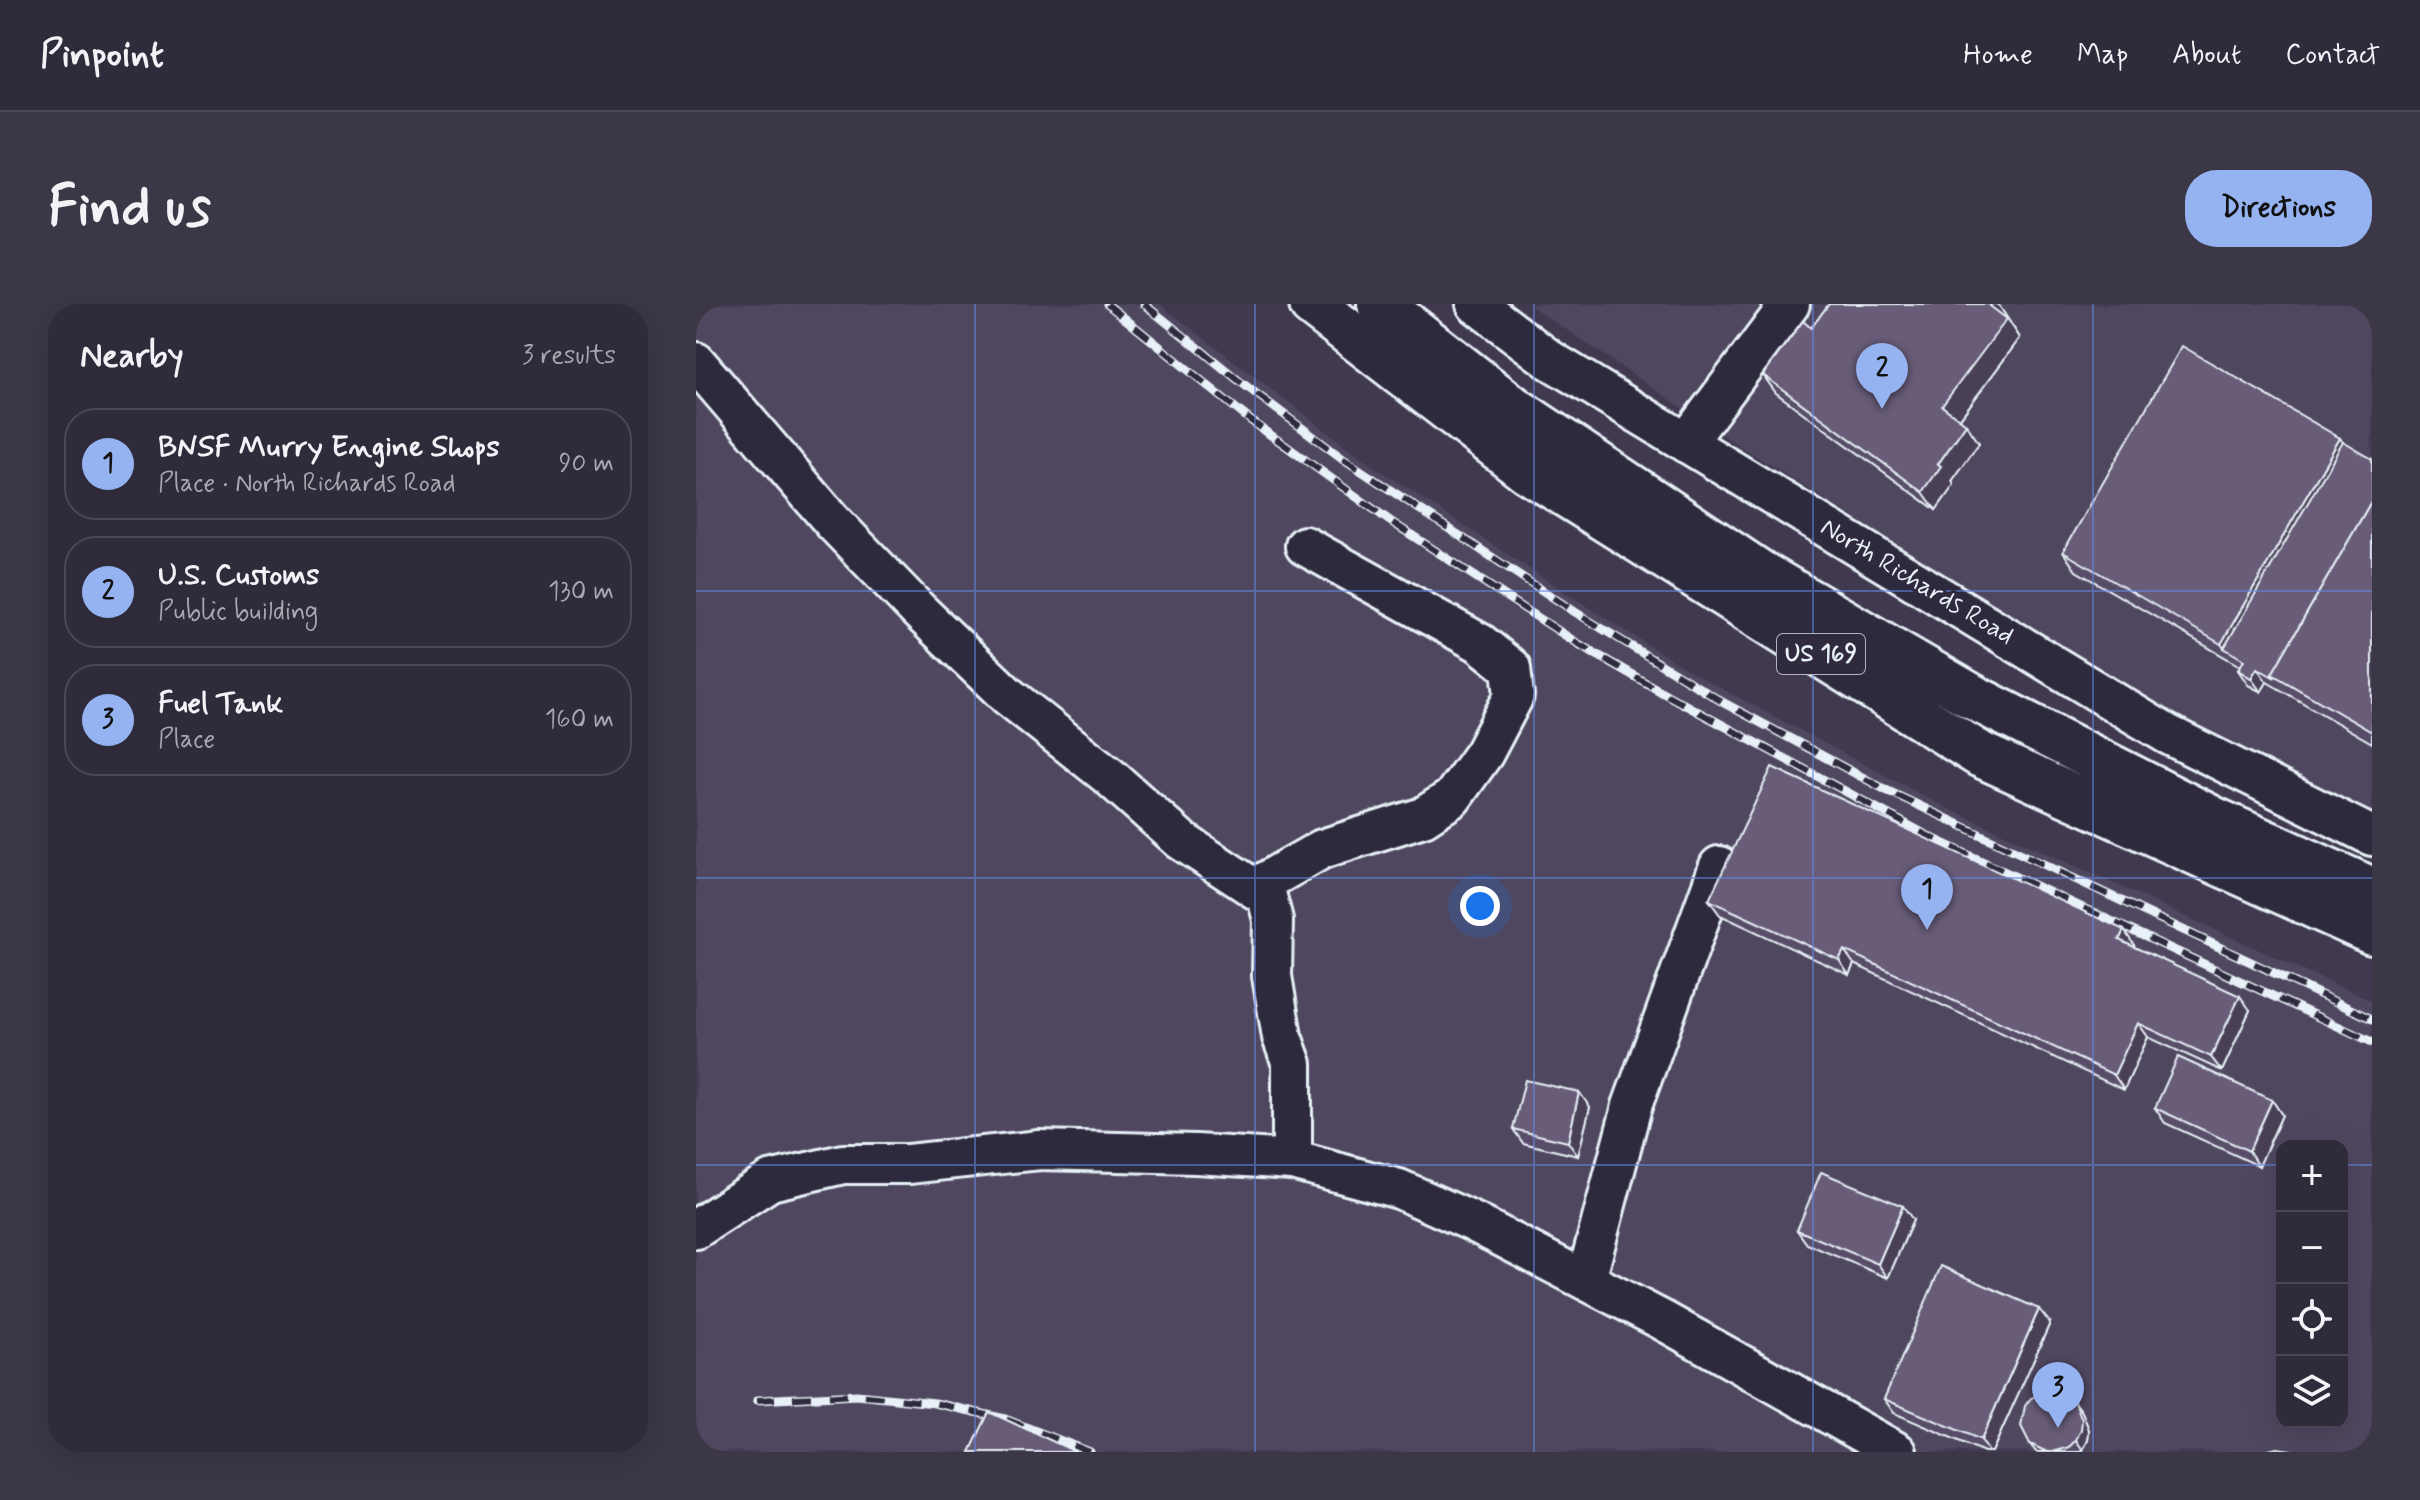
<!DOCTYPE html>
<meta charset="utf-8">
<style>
:root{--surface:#302b3b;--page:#3c3746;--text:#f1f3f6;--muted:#a8a7af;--line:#4b4755;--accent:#95b2f1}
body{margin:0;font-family:Mynerve,sans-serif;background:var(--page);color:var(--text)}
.controls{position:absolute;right:24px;bottom:24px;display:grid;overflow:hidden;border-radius:16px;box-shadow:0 8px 32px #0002}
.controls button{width:72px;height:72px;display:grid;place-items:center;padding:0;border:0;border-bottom:2px solid var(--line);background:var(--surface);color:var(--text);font:40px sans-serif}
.you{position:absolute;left:784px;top:602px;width:28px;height:28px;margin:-20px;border:6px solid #fff;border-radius:50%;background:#1a73e8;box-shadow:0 0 0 12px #1a73e833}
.badge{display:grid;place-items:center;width:52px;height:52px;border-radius:50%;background:var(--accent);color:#111;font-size:26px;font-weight:700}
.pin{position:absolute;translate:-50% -66px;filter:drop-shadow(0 2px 4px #0008)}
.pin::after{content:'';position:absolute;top:42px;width:28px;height:24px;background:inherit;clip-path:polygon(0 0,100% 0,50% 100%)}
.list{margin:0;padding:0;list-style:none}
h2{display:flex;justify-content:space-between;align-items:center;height:104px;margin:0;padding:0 32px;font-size:34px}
h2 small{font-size:26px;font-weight:400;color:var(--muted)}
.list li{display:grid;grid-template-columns:52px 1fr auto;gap:24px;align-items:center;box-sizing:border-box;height:112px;margin:0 16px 16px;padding:0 16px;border:2px solid var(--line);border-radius:32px}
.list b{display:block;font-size:30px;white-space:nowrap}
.list p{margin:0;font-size:26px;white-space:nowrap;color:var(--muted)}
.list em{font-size:26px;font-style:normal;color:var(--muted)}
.icon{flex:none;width:44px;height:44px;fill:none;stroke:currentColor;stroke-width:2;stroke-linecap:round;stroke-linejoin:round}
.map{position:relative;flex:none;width:1676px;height:1148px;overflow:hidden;border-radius:32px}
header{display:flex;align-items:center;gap:48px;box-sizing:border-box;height:112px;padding:0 40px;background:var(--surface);border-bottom:2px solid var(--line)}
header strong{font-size:38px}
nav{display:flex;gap:44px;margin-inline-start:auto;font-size:28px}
.intro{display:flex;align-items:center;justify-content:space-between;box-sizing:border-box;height:192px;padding:0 48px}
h1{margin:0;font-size:56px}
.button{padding:20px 36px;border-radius:32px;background:var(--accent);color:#111;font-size:28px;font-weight:700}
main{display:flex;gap:48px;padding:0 48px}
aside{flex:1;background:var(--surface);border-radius:32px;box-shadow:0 8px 32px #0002}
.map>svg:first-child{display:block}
</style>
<header>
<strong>Pinpoint</strong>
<nav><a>Home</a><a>Map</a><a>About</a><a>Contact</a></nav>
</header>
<div class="intro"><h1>Find us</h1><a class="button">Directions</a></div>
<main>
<aside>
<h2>Nearby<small>3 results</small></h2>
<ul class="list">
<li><span class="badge">1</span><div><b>BNSF Murry Engine Shops</b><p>Place · North Richards Road</p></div><em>90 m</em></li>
<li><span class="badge">2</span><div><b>U.S. Customs</b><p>Public building</p></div><em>130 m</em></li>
<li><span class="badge">3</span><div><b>Fuel Tank</b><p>Place</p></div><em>160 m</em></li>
</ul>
</aside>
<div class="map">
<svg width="1676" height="1148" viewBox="0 0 1676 1148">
<rect width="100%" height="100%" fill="#40394f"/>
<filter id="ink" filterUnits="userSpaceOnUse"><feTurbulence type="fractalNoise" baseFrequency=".0125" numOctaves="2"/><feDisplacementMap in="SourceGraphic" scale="16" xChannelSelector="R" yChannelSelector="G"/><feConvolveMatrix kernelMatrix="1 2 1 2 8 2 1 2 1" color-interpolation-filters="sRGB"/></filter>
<g filter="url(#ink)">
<g fill="#4f465e" fill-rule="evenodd">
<path d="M0 0H463L674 160 878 294 1000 371 1245 501 1676 697V1148H0ZM1586 842H1646V1118H1586Z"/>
<path d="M832 0H1676V513L1582 468 1465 406 1034 136Z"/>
</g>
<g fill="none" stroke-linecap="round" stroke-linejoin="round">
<g stroke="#e8f1f8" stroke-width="44">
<g id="minor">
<path d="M780 0 854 56 1471 430 1676 532"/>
<path d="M0 58 137 218 222 306 312 392 414 473 486 537 571 593 577 616 576 672 586 733 596 760V856L703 885 777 918 966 1016 1201 1148"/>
<path d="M990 139 1094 0"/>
<path d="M558 584 626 545 727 513 756 494 788 449 818 392 815 364 784 339 609 242"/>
<path d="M0 925 74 877 147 860H212L344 846 500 850 596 856"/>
<path d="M890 976 936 802 1023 562"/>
</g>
</g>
<g stroke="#e8f1f8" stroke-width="50">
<g id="highway">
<path d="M616 0 831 166 1285 451 1676 628"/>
<path d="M684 0 817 104 1064 269 1277 393 1519 516 1676 586"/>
</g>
</g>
<use href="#minor" stroke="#2f2a3d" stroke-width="38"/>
<use href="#highway" stroke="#2f2a3d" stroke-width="44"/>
<g stroke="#e8f1f8" stroke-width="9">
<g id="rail">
<path d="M411 0 554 116 694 217 881 339 971 391 1234 533 1676 738"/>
<path d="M448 0 542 76 646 154 879 308 1028 399 1192 487 1676 715"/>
<path d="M61 1096 161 1091 239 1099 309 1115 394 1148"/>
</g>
</g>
<use href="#rail" stroke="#2f2a3d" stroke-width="6" stroke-dasharray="18" stroke-linecap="butt"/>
</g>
<g fill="#594e67" stroke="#e8f1f8" stroke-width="2">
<path d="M1133 0H1302L1324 34 1264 115 1283 139 1256 177 1258 181 1240 206 1080 89 1067 71 1115 24Z"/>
<path d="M1647 139 1676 155V439L1571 378 1565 388 1552 381 1542 366 1544 362 1380 267 1367 248Z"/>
<path d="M1013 596 1438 641V643L1554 706 1526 767 1452 733 1428 786 1158 660 1153 671 1024 611Z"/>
<path d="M883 788 894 803 882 852 827 839 817 825Z"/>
<path d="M1576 796 1586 811 1563 862 1469 819 1459 804Z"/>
<path d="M1217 916 1192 974 1111 940 1101 926Z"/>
<path d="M1354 1019 1296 1148H1288L1198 1109 1188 1095Z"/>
<path d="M1379 1098 1386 1108 1393 1126 1392 1136 1387 1146 1385 1148H1340L1334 1140Z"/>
</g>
<g fill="#484054" stroke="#e8f1f8" stroke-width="2">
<path d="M1295 0H1302L1324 34 1259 121 1246 102Z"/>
<path d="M1270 120 1283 139 1256 177 1258 181 1240 206 1227 188 1242 160Z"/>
<path d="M1644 134 1657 153 1528 344 1525 340Z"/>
<path d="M1561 364 1571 378 1565 388 1555 374Z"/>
<path d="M1428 626 1438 641 1434 651 1423 636Z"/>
<path d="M1148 646 1158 660 1153 671 1143 656Z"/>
<path d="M1544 692 1554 706 1526 767 1515 753Z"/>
<path d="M1442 719 1452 733 1428 786 1418 771Z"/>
<path d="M883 788 894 803 882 852 872 838Z"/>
<path d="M1576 796 1586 811 1563 862 1553 847Z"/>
<path d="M1207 902 1217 916 1192 974 1182 960Z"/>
<path d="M1343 1005 1354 1019 1296 1148H1293L1285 1136Z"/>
<path d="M1379 1098 1386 1108 1393 1126 1392 1136 1387 1146 1380 1136Z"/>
</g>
<g fill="#675b78" stroke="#e8f1f8" stroke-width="2">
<path d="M1133 0H1295L1294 2 1311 15 1246 102 1270 120 1242 160 1245 162 1227 188 1067 71 1107 17 1115 24Z"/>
<path d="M1486 42 1644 134 1525 340 1367 248Z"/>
<path d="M1647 138 1676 155V196L1576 370 1579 374 1561 364 1555 374 1542 366 1548 356 1528 344Z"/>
<path d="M1676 196V428L1576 370Z"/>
<path d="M1076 463 1428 626 1423 636 1544 692 1515 753 1442 719 1418 771 1148 646 1143 656 1013 596Z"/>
<path d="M1482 753 1576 796 1553 847 1459 804Z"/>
<path d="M829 776 883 788 872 838 817 825Z"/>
<path d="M1125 868 1207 902 1182 960 1101 926Z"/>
<path d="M1245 962 1343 1005 1285 1136 1188 1095Z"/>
<path d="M1353 1087 1372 1092 1379 1098 1386 1116 1385 1126 1380 1136 1373 1143 1356 1148H1351L1334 1140 1325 1122 1329 1102 1335 1094Z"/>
<path d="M293 1108 380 1148H274Z"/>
<path d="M1581 1144 1595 1146 1598 1148H1565Z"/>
</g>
</g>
<path fill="none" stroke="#6487e3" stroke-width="2" stroke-opacity="0.55" d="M279 0V1148M559 0V1148M838 0V1148M1117 0V1148M1397 0V1148M0 287H1676M0 574H1676M0 861H1586M1646 861H1676"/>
<g text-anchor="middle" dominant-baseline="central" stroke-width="6" stroke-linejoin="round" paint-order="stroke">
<rect fill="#2f2a3d" stroke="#b0b5c0" stroke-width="2" x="1081" y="330" width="88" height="40" rx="6"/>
<g font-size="24" font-weight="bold" fill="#e8f1f8">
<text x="1125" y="350">US 169</text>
</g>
<g font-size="26" fill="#e8f1f8" stroke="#2f2a3d">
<text transform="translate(1221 278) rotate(31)">North Richards Road</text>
</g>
</g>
</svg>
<div class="controls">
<button>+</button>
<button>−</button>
<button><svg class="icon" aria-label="locate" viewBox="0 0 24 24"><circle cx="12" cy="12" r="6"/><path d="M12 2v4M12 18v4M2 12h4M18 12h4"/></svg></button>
<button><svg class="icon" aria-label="layers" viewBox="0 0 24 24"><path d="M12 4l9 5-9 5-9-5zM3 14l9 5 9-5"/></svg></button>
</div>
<div class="you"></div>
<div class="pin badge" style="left:1231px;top:626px">1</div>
<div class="pin badge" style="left:1186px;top:105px">2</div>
<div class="pin badge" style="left:1362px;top:1124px">3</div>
</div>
</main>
